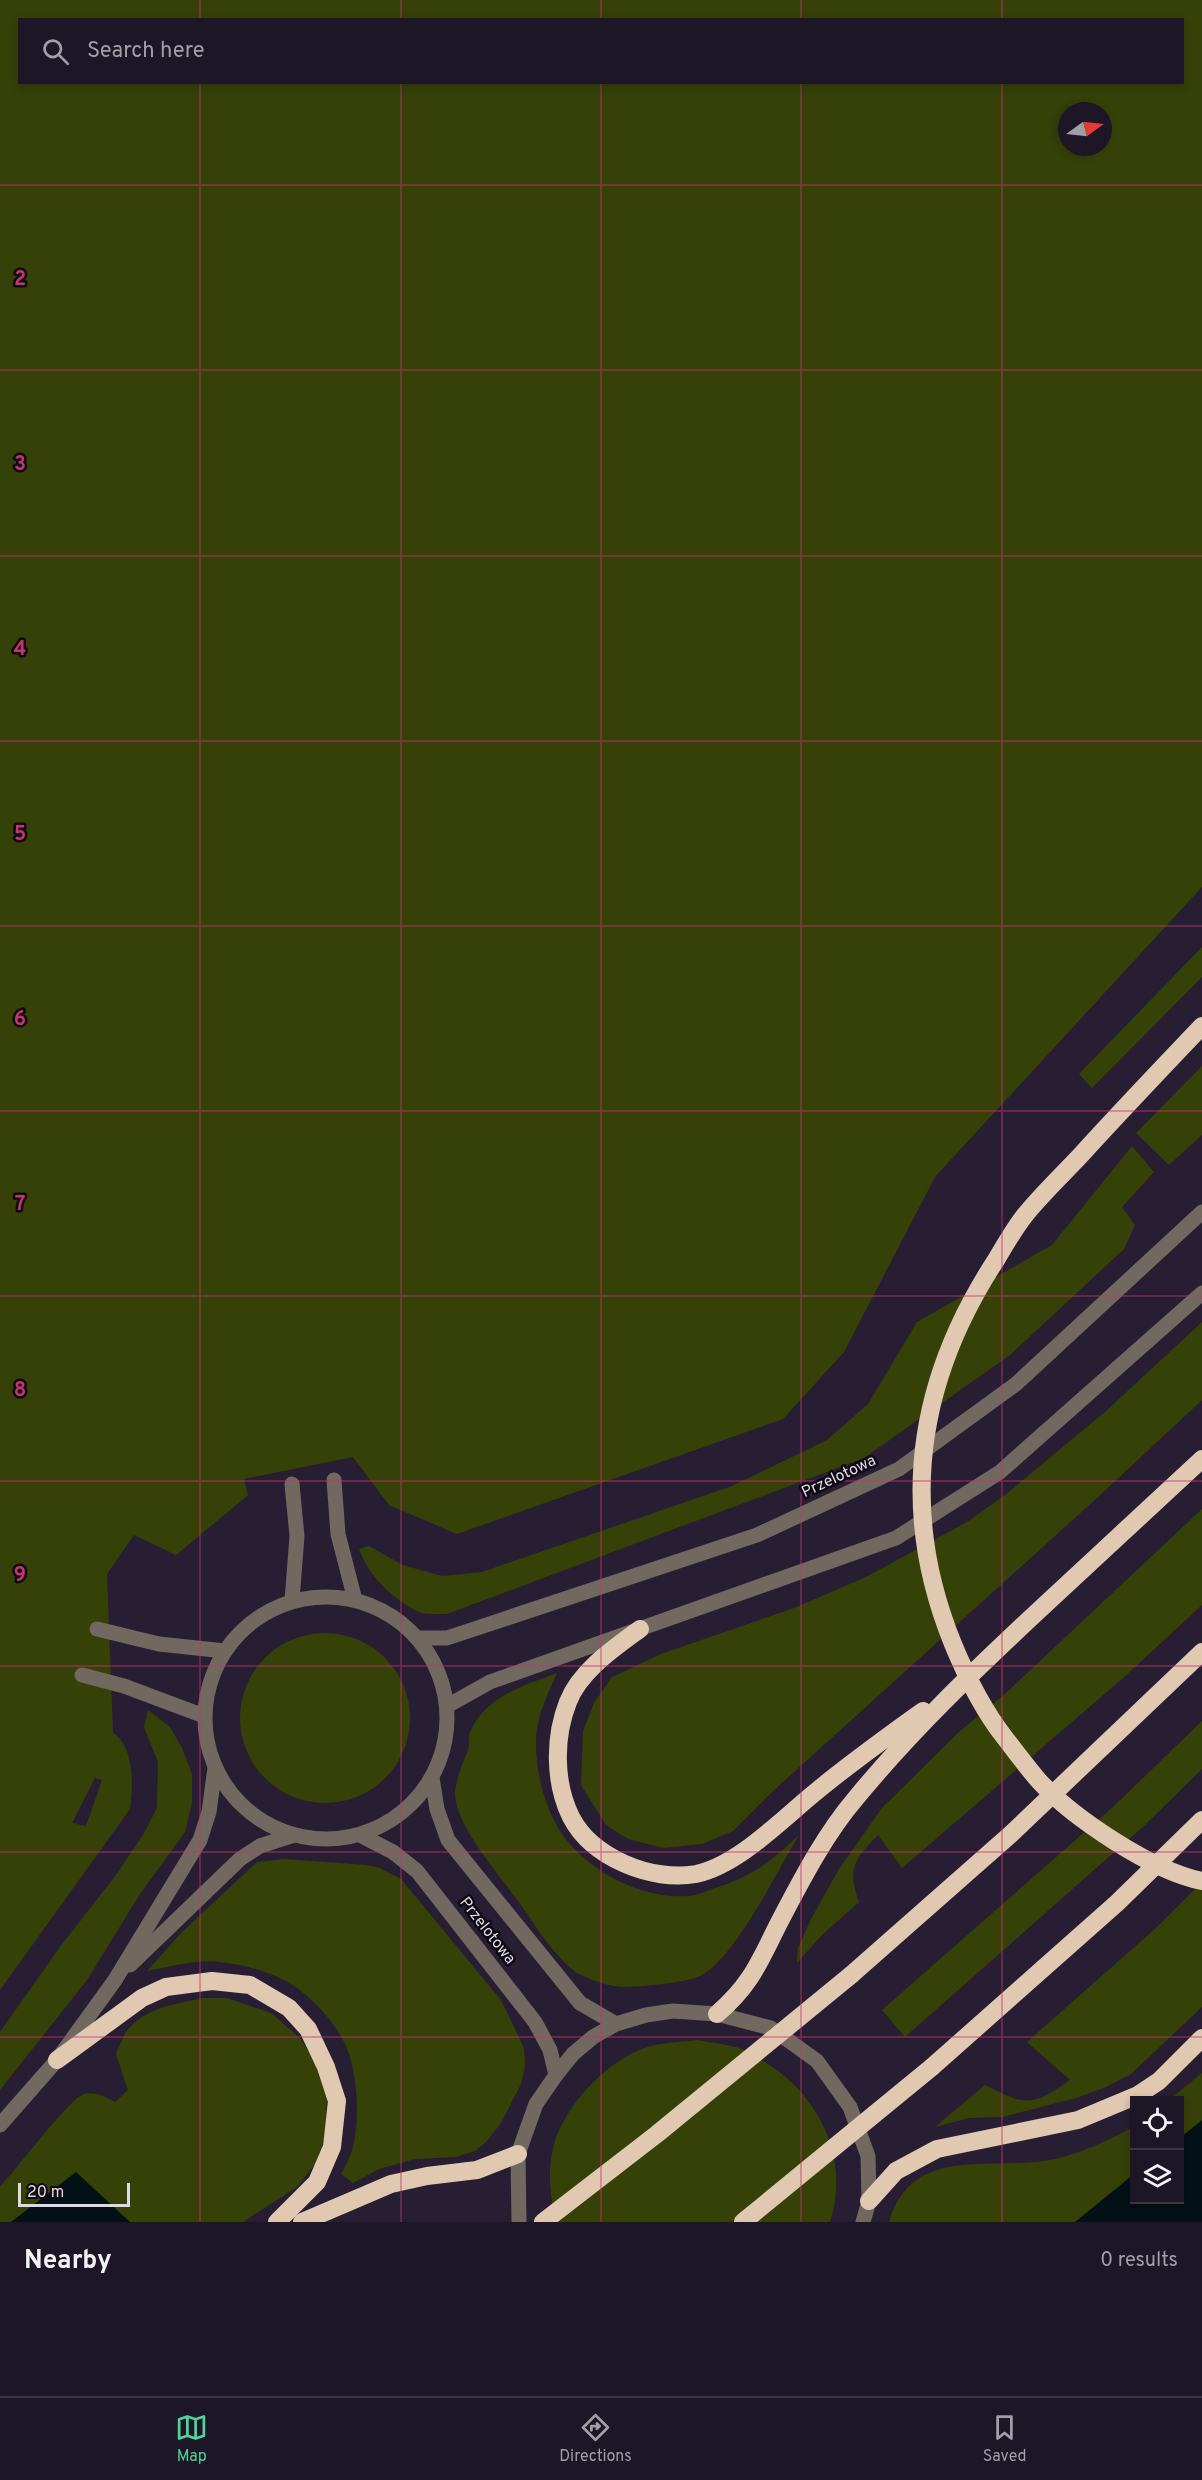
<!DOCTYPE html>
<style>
:root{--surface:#1d1626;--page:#2a2332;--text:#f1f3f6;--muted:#a09fa7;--line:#3b3543;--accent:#4ed399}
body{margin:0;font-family:Overpass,sans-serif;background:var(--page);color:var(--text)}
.controls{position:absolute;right:18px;bottom:18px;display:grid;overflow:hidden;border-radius:0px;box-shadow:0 3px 9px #0003}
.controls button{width:54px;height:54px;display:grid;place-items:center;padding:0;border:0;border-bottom:2px solid var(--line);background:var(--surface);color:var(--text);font:30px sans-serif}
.compass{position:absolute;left:1058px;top:102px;width:54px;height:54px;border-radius:50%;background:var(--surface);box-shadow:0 3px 9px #0003;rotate:75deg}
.scale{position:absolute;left:18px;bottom:15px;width:112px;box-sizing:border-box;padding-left:6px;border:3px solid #dfd9e7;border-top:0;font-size:16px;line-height:21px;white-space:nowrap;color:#dfd9e7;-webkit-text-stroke:4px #0e0a13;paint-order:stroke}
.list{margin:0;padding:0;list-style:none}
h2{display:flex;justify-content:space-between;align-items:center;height:78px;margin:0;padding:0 24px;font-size:26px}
h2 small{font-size:20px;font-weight:400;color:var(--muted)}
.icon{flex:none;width:33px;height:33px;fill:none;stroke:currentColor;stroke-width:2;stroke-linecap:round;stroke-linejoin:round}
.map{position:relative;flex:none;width:1202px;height:2222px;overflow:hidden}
.search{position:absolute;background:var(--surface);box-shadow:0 3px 9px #0003;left:18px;right:18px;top:18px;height:66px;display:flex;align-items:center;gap:15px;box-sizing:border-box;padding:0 21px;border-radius:0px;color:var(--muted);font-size:22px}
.sheet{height:174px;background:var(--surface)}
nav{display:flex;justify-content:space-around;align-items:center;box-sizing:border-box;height:84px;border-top:2px solid var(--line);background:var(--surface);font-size:16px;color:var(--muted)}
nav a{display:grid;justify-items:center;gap:3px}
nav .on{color:var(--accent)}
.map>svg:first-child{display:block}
</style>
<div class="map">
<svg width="1202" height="2222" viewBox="0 0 1202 2222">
<rect width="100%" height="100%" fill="#271e33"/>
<g fill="#364108" fill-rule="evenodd">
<path d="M0 0H1202V887L935 1177 844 1352 783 1419 457 1534 389 1505 353 1457 244 1479 248 1495 176 1555 134 1535 107 1574 113 1733C135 1747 133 1787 130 1809L0 1990ZM20 20H1182V82H20ZM1067 111H1103V147H1067ZM95 1778 102 1780 86 1826 72 1823Z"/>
<path d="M1202 947V977L1092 1088 1079 1074Z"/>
<path d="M1202 1066V1135L1169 1165 1136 1133Z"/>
<path d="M1132 1146 1154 1172 1122 1207 1135 1225 1124 1249 1010 1355 864 1458 447 1614C438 1614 426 1615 419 1612 392 1599 369 1576 359 1549L369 1546 403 1565 442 1576 482 1572 732 1486 827 1440 868 1404 917 1322 1052 1245Z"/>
<path d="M1202 1322V1400L1098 1497 773 1791 733 1831 702 1844 663 1848 628 1839 606 1825 581 1785 583 1731 594 1703 612 1677 661 1654 794 1608 866 1577 967 1522 1005 1495 1105 1412Z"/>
<path d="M1202 1509V1605L1122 1679 902 1868 878 1835C854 1859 847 1869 859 1902L821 1936 797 1963 798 1948 811 1919 839 1869 882 1808 960 1731 1007 1692Z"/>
<circle cx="325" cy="1718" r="85"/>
<path d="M557 1673C548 1694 537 1715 536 1738 535 1767 543 1801 557 1826 582 1869 640 1900 689 1896 698 1895 707 1891 715 1888 754 1876 771 1861 799 1835 778 1870 735 1957 702 1975 689 1983 628 1989 613 1986 604 1984 592 1980 583 1976 557 1963 535 1924 518 1901 500 1876 454 1823 455 1793 456 1778 463 1763 468 1750 470 1744 468 1737 470 1732 486 1696 523 1686 557 1673Z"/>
<path d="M148 1710 170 1727 182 1748 192 1774V1803L185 1832 140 1894 87 1980 0 2090V2032L60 1947 116 1875 143 1835 157 1808 158 1762 144 1727Z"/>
<path d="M1202 1721V1769L1146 1824 905 2037 882 2010 1113 1807Z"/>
<path d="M284 1859 367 1865 380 1868 401 1879 501 2000 524 2048 525 2065 521 2084 501 2123 487 2141 475 2151 456 2157 415 2159 379 2169 353 2183 341 2174C345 2167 349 2160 351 2153 361 2126 358 2070 345 2044 335 2023 314 1999 294 1986 273 1972 245 1965 220 1962 197 1959 170 1967 147 1971L182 1932 257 1862Z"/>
<path d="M1202 1882V2007L1131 2074 1106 2087 1076 2098 1002 2117 969 2118 935 2127 985 2085C1026 2106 1032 2107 1070 2080L1027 2042 1156 1928Z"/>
<path d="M203 1998H227L271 2013 301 2039 319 2070 327 2098 325 2137 316 2163 297 2187 243 2222H0V2187C15 2171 69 2099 84 2094 95 2091 106 2097 115 2102L128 2090 116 2054C119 2047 122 2039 126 2032 143 2008 176 2004 203 1998Z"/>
<path d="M697 2040C712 2043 728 2044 742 2049 749 2052 756 2057 763 2061 818 2093 851 2158 830 2222H556C550 2197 547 2170 554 2144 566 2103 610 2057 651 2046 666 2042 682 2042 697 2040Z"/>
<path d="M1202 2073V2222H889C912 2144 989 2171 1050 2160 1077 2155 1111 2140 1134 2126V2200H1180V2100H1169Z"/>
</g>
<g fill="#031016">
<path d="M1202 2120V2222H1075L1134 2174V2200H1180V2138Z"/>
<path d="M76 2172 130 2222H11Z"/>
</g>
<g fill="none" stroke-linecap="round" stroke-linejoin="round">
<g stroke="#71685f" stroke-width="15">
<path d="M334 1480 338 1534 355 1600"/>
<circle cx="326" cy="1718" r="121"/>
<path d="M292 1601 297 1536 292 1484"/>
<path d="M97 1629 159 1644 225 1651"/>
<path d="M418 1638H447L757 1535 899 1469 1016 1384 1202 1212"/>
<path d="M82 1675 124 1686 204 1716"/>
<path d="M447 1706 490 1682 896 1538 1000 1472 1202 1293"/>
<path d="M432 1778 437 1809 448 1840 580 2003 616 2024"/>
<path d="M360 1835 393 1852 417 1871 535 2022 550 2050 556 2075"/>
<path d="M130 1965 240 1859 260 1846 294 1835"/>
<path d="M0 2125 57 2060 115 1980 200 1840 209 1812 215 1768"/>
<path d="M519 2222 518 2154 536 2104 556 2075 573 2054 593 2037 616 2024 646 2015 673 2011 717 2014 771 2028 817 2061 850 2107 868 2156 869 2201 863 2222"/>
</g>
<g stroke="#e0c8b1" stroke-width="18">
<path d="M640 1629C614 1648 580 1671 568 1702 554 1737 554 1783 571 1817 592 1858 652 1882 696 1874 739 1865 783 1818 818 1790 852 1762 887 1737 923 1711"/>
<path d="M851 1975 1011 1834 1202 1652"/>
<path d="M717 2014C754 1982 760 1959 782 1917 803 1877 826 1833 856 1798 911 1731 973 1672 1036 1613 1091 1562 1147 1510 1202 1459"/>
<path d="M57 2060 142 1998 166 1987 212 1981 250 1985 289 2008 308 2029 326 2067 337 2101 332 2147 317 2182 277 2222"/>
<path d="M932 2067 1117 1903 1202 1820"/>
<path d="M869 2201 896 2171 937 2149 1078 2120 1138 2095 1159 2081 1202 2038"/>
<path d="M302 2222 391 2184 427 2176 477 2170 518 2154"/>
</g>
<g stroke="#e0c8b1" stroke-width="18">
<path d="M1202 1026C1161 1069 1120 1112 1080 1156 1062 1175 1042 1194 1025 1215 1014 1229 1005 1245 996 1260 917 1381 898 1509 953 1644 967 1678 983 1710 1005 1738 1016 1752 1027 1767 1039 1781 1073 1818 1152 1871 1202 1881"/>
<path d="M543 2222 657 2134 851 1975"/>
<path d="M743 2222 932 2067"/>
</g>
</g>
<path fill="none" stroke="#c63570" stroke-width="1.5" stroke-opacity="0.55" d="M200 0V20M401 0V20M601 0V20M801 0V20M1002 0V20M200 82V2222M401 82V2222M601 82V2222M801 82V2222M1002 82V2222M0 185H1202M0 370H1202M0 556H1202M0 741H1202M0 926H1202M0 1111H1202M0 1296H1202M0 1481H1202M0 1666H1202M0 1852H1202M0 2037H1202"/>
<g text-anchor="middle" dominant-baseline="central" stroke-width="5" stroke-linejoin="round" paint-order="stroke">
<g font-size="16" fill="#dfd9e7" stroke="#0e0a13">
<text transform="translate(839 1477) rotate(-25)">Przelotowa</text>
<text transform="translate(487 1931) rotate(52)">Przelotowa</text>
</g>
</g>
<g font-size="20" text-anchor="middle" font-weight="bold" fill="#c63570" stroke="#0e0a13" stroke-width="5" stroke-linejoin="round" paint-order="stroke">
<text x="20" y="285">2</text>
<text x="20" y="470">3</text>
<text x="20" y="655">4</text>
<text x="20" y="840">5</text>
<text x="20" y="1025">6</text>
<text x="20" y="1210">7</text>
<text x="20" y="1396">8</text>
<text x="20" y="1581">9</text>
</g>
</svg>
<div class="controls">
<button><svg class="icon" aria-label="locate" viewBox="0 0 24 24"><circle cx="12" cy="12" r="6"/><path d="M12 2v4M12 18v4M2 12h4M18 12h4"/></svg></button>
<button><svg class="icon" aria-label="layers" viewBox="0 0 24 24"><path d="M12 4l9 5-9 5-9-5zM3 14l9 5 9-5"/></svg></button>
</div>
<svg class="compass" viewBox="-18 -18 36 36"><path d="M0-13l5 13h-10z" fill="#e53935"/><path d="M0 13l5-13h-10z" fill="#a09fa7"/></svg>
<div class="scale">20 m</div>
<div class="search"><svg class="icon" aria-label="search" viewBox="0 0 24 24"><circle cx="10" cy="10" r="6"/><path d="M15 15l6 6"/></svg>Search here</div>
</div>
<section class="sheet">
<h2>Nearby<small>0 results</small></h2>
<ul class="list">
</ul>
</section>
<nav>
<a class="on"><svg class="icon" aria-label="map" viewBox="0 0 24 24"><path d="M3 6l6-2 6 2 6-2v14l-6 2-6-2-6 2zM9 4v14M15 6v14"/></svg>Map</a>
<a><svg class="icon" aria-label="directions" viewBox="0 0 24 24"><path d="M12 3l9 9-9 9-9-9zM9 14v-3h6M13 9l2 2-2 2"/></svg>Directions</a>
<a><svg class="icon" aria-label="saved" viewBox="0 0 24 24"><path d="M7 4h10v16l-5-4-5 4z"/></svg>Saved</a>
</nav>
